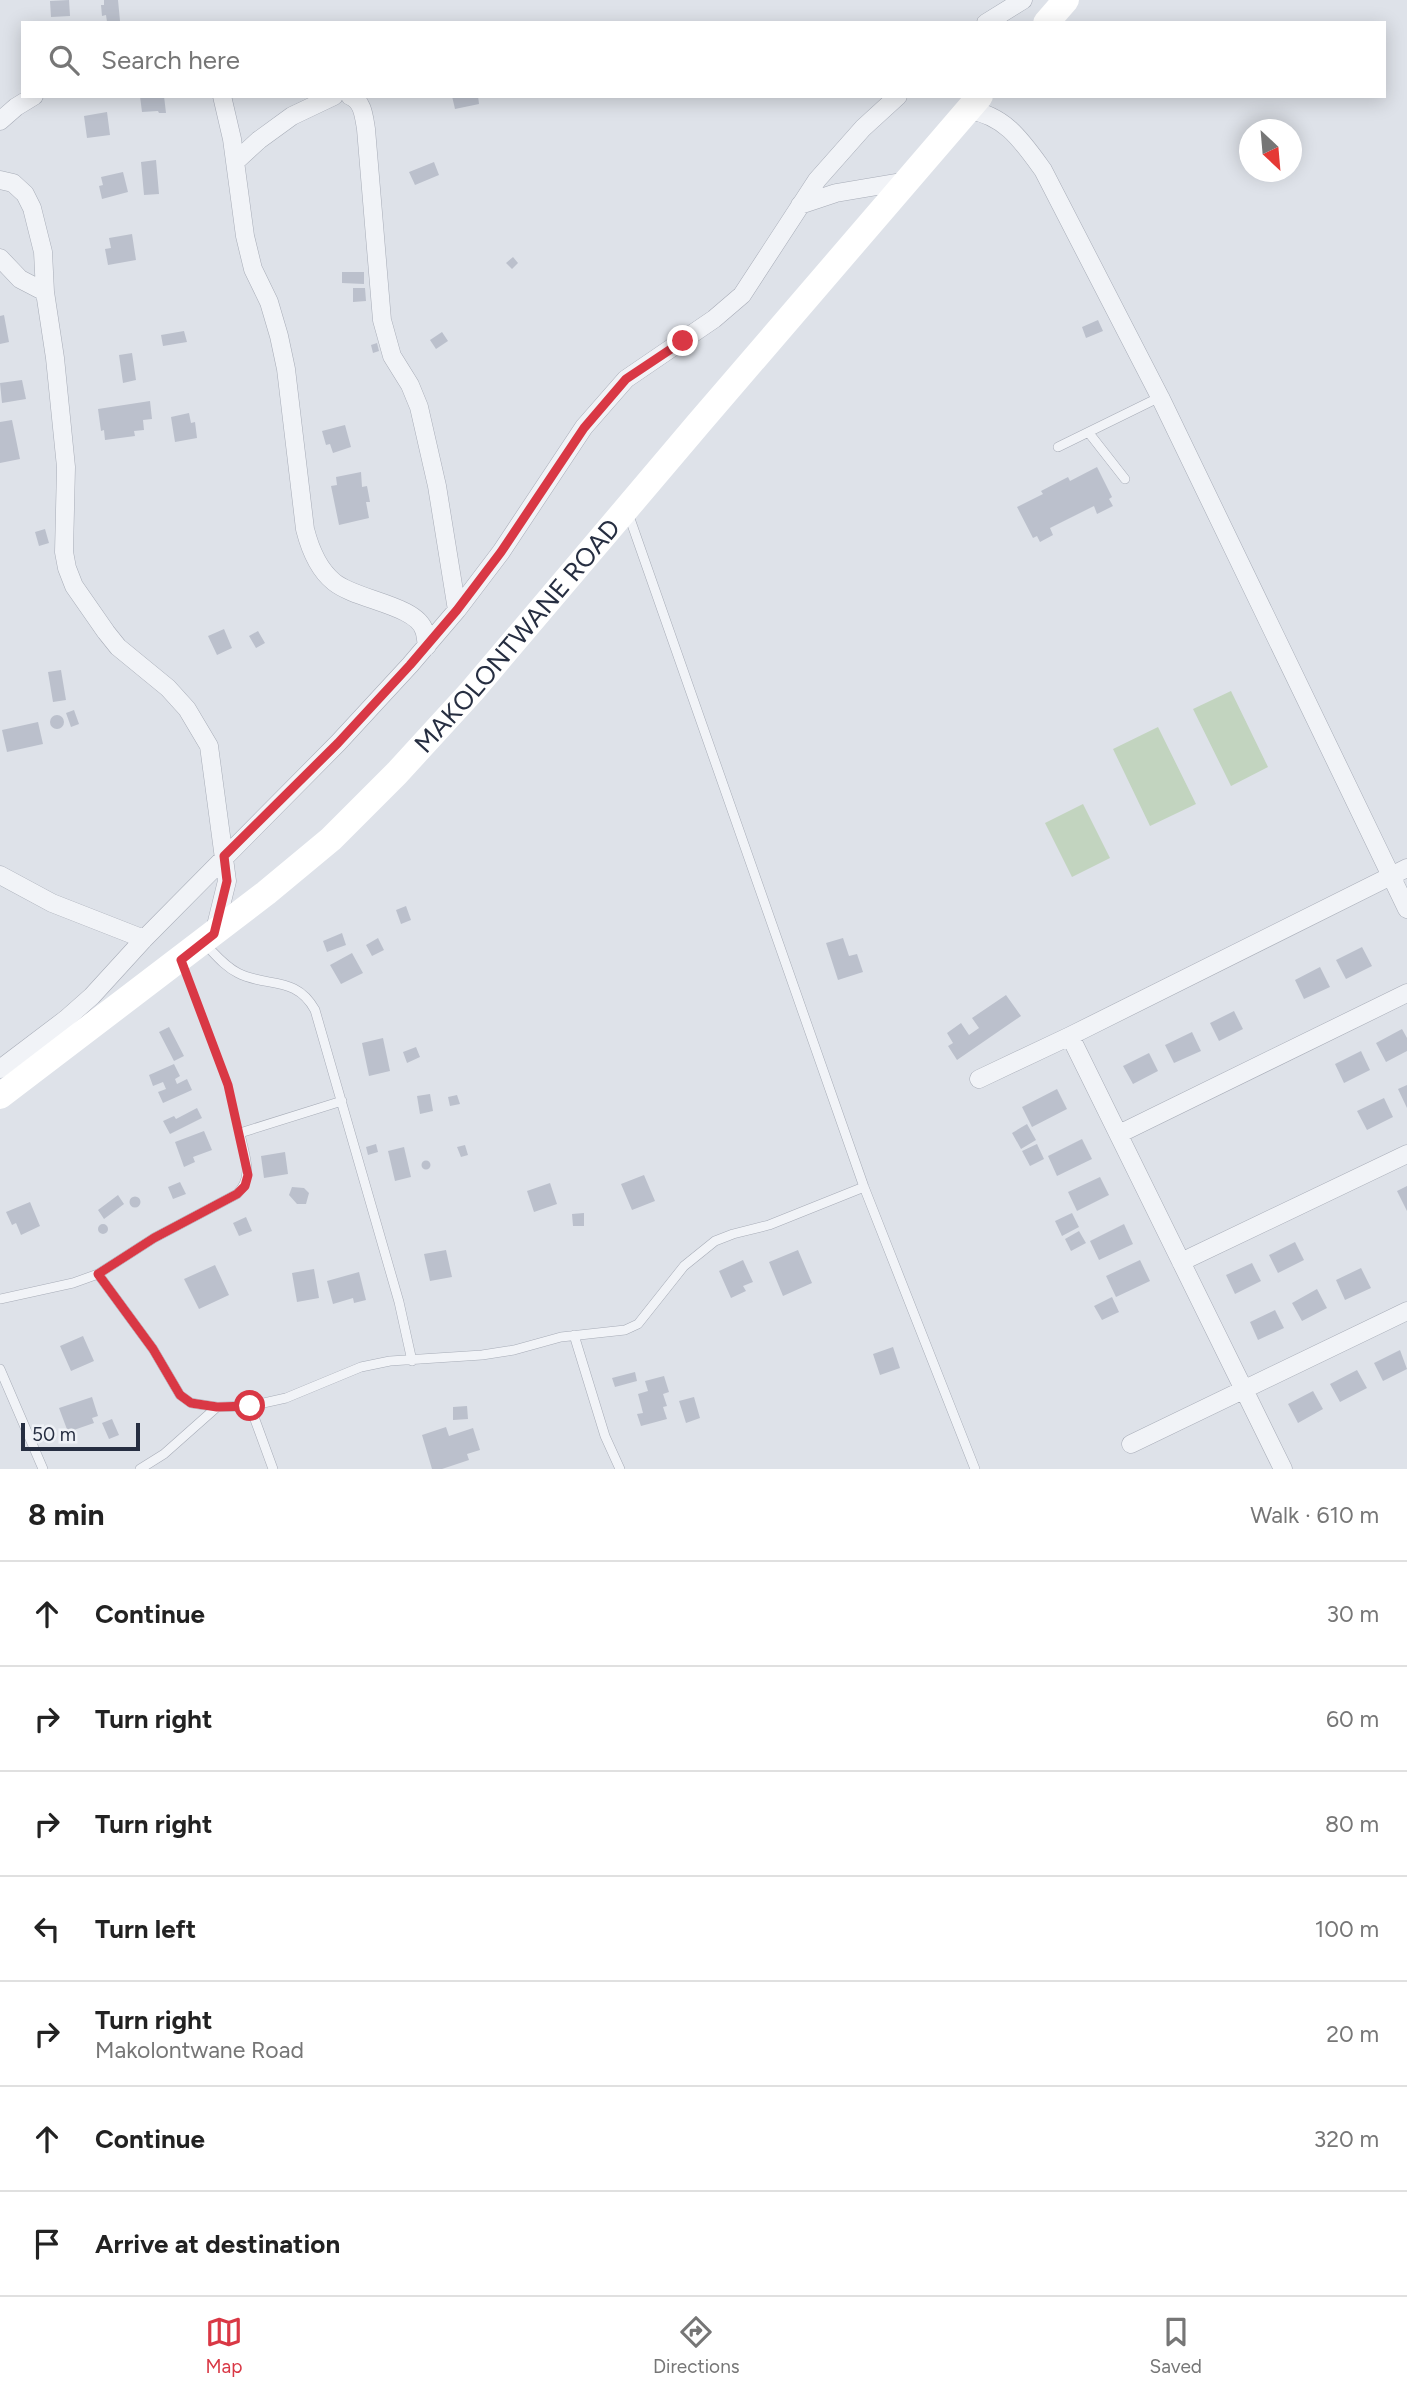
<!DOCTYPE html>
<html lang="en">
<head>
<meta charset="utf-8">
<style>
	body { margin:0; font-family:Figtree,sans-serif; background:#f6f6f6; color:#222 }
	.compass { position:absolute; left:1239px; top:119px; width:63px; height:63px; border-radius:50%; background:#fff; box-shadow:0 4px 18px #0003; rotate:154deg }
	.scale { position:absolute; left:21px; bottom:18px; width:119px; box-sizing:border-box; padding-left:7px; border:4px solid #262e41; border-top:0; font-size:19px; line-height:24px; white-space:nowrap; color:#262e41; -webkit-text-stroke:5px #eef1f6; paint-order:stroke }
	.stop { position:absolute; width:21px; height:21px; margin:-16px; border:5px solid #d93845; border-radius:50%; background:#fff }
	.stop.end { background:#d93845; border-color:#fff; box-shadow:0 2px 7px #0008 }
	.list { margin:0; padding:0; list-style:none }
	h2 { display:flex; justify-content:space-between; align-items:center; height:91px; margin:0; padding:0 28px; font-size:30px }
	h2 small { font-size:23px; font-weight:400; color:#767676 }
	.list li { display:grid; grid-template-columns:46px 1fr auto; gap:21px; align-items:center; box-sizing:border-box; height:105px; padding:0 28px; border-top:2px solid #e0e0e0 }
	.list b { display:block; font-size:26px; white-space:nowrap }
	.list p { margin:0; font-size:23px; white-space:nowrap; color:#767676 }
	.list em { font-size:23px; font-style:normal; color:#767676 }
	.icon { flex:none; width:38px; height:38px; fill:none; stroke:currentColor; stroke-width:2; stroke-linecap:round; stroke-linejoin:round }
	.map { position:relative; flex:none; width:1407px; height:1469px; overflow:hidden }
	.search { position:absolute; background:#fff; box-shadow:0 4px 18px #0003; left:21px; right:21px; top:21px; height:77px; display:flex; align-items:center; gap:18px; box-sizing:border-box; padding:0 24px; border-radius:0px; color:#767676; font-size:26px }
	.sheet { height:826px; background:#fff }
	nav { display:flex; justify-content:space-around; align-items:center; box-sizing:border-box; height:98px; border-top:2px solid #e0e0e0; background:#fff; font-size:19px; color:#767676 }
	nav a { display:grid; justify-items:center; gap:4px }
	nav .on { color:#d93845 }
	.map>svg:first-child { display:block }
	.green { fill:#c2d4bf }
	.building { fill:#bbc0cc }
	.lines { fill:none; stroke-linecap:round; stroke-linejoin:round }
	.lane-casing { stroke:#a7acb7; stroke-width:10 }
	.street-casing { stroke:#a7acb7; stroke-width:19 }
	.path { stroke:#bcc0c8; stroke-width:2.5; stroke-dasharray:5 5; stroke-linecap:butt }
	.lane { stroke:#f1f3f7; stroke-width:9 }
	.street { stroke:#f1f3f7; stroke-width:18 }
	.secondary { stroke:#fff; stroke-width:26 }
	.route { stroke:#d93845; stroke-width:9 }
	.labels { text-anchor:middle; stroke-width:5; stroke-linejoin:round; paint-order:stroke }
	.street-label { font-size:26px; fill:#262e41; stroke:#eef1f6 }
</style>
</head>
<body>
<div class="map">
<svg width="1407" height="1469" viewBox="0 0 1407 1469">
	<rect width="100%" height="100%" fill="#dee2e9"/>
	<path class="green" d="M1231,691L1268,767L1231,786L1193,709Z
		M1158,727L1196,804L1150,826L1113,749Z
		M1083,804L1110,858L1072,877L1045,823Z"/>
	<path class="building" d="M69,0L70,16L51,17L50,1Z
		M104,0H118L120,21L107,22L106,15L102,16L101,5H104Z
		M140,96H164L166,113H159L158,111L142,112Z
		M452,96H478L479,104L455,109Z
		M107,112L110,135L87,138L84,116Z
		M156,160L159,194L144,195L141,162Z
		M434,162L439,175L415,185L409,172Z
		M123,172L128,192L102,199L99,186L103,185L101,177Z
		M132,234L136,260L108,265L105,249L111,248L109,238Z
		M513,257L518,263L512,269L506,263Z
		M342,272H364V284L342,283Z
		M353,288H365L366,301L353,302Z
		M4,315L9,342L0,344V316Z
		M1098,320L1103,331L1086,338L1082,327Z
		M184,331L187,342L163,346L161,335Z
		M442,332L448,341L436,349L430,340Z
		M377,343L379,351L373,353L371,345Z
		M132,353L136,380L123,383L119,355Z
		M22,380L26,399L2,403L0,383Z
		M150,401L152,419L143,420L144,430L134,431L135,436L105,440L104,430L101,431L98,409Z
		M189,413L191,423L195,422L197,438L175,442L171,417Z
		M12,420L20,459L0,463V422Z
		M345,425L351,447L333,453L330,444L326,445L322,431Z
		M1097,467L1112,497L1109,499L1113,506L1097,514L1094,506L1050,528L1053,535L1040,542L1037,536L1033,538L1017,507L1043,494L1041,491L1068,477L1070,481Z
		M361,472L362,487L367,486L370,502H366L369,518L339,525L331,486L337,485L336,477Z
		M45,529L49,543L39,546L35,532Z
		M224,629L232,648L217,655L208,636Z
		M258,631L265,643L256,648L249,636Z
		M61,670L66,700L53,702L48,672Z
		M74,710L79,724L71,727L66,713Z
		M50 722a7 7 0 1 1 14 0a7 7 0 1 1-14 0Z
		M38,722L43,744L7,752L2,730Z
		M406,906L411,920L401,924L396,910Z
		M342,933L346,945L327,952L323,941Z
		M378,938L384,950L372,956L366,945Z
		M843,938L849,956L857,954L863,972L838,980L826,943Z
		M1362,947L1372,966L1346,979L1336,960Z
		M352,953L363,973L341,984L330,965Z
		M1320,967L1330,987L1304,999L1295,980Z
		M1006,995L1021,1016L957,1060L948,1046L953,1043L947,1033L961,1023L969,1035L979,1028L972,1018Z
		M1234,1011L1243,1029L1219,1041L1210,1023Z
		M169,1027L184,1056L174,1061L159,1032Z
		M1402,1029L1407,1038V1051L1386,1062L1376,1043Z
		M1192,1032L1201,1051L1174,1063L1165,1045Z
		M383,1038L390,1071L369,1076L362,1043Z
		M416,1047L420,1057L407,1063L403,1052Z
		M1361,1051L1370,1070L1344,1083L1335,1064Z
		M1149,1053L1158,1071L1133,1084L1123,1066Z
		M174,1064L180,1076L175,1079L177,1084L187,1079L192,1090L163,1103L158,1092L166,1089L163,1082L153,1086L149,1075Z
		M1407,1085V1108L1398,1089Z
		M1057,1089L1067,1109L1032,1127L1022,1107Z
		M430,1094L433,1111L420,1114L417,1096Z
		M457,1095L460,1104L450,1106L448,1097Z
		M1384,1098L1393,1117L1367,1130L1357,1111Z
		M197,1108L202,1118L170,1134L163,1121L174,1116L176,1119Z
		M1027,1124L1036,1140L1021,1149L1012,1133Z
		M204,1131L212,1150L193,1157L195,1162L184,1167L175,1142Z
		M1082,1139L1092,1159L1057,1176L1048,1156Z
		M376,1144L378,1152L368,1155L366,1147Z
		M1037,1144L1044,1159L1030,1166L1022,1151Z
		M465,1145L468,1155L461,1157L457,1147Z
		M404,1147L411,1177L395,1181L388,1151Z
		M285,1152L288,1174L264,1178L261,1156Z
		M421.5 1165a4.5 4.5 0 1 1 9 0a4.5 4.5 0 1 1-9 0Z
		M644,1175L655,1201L632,1210L621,1184Z
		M1100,1177L1109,1195L1077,1211L1068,1192Z
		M180,1182L186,1194L173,1199L168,1187Z
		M550,1183L557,1204L534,1212L527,1191Z
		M1407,1186V1211L1397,1191Z
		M292,1187L304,1188L309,1193L306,1204H297L289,1195Z
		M118,1195L124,1204L104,1219L98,1210Z
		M129.5 1202a5.5 5.5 0 1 1 11 0a5.5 5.5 0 1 1-11 0Z
		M30,1202L40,1226L21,1235L16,1223L12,1225L6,1212Z
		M584,1213V1226H573L572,1214Z
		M1072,1213L1079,1227L1062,1236L1055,1221Z
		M246,1217L252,1231L239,1236L233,1223Z
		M1124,1224L1133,1244L1099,1260L1090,1241Z
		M98 1229a5 5 0 1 1 10 0a5 5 0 1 1-10 0Z
		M1079,1231L1086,1243L1071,1251L1065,1239Z
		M1295,1242L1304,1260L1278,1273L1269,1255Z
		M446,1250L452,1277L430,1281L424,1254Z
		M798,1250L812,1283L783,1296L769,1262Z
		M743,1260L753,1282L743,1286L746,1291L731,1298L719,1271Z
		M1140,1260L1150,1281L1116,1297L1106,1276Z
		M1252,1263L1261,1281L1235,1294L1226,1275Z
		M215,1265L229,1295L199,1309L184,1279Z
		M1361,1268L1371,1288L1345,1300L1336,1280Z
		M314,1269L319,1298L297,1302L292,1273Z
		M359,1272L366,1300L354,1303L353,1298L333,1304L327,1281Z
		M1317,1289L1327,1308L1302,1321L1292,1303Z
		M1112,1297L1119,1312L1102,1320L1094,1306Z
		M1275,1310L1284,1328L1258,1340L1250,1322Z
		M83,1336L94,1361L71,1371L60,1346Z
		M893,1347L900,1368L880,1375L873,1354Z
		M1400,1350L1407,1369L1383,1381L1374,1363Z
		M1357,1370L1367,1388L1340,1402L1330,1384Z
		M635,1372L637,1381L615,1387L612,1378Z
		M664,1376L669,1392L663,1394L667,1406L663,1407L667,1419L641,1426L637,1414L643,1413L638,1394L648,1391L645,1381Z
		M1313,1391L1323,1409L1298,1423L1288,1404Z
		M92,1397L98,1416L92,1418L94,1423L68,1432L59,1408Z
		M694,1397L700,1418L686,1423L679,1401Z
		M467,1406L468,1419L453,1420V1407Z
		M112,1419L119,1435L109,1439L102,1423Z
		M446,1427L449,1436L473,1428L480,1450L467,1454L469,1460L442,1469H432L422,1435Z"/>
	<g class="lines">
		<g class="lane-casing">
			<path id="lane" d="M1089,433L1125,479
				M1058,447L1160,397
				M628,513L864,1187L975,1469
				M204,943C215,954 224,966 238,973C267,988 296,975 315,1010L399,1302L412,1361
				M98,1274L154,1238L237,1194C255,1176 244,1156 240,1133L342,1101
				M0,1299L73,1283L98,1274L153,1349L180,1395L191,1403L217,1407L250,1406L286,1398L361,1367L390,1361L482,1355L514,1350L561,1337L625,1330L638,1324L684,1266L715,1241L733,1234L769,1225L864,1187
				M574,1335L605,1436L620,1469
				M0,1369L43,1469
				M250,1406L273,1469
				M140,1469L164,1454L217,1407"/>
		</g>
		<g class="street-casing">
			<path id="street" d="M986,23L1023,0
				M222,96L232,139L245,236L253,269L269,302L279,336L286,369L305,529C310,549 318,569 334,582C356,600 416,605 424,630C426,635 426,641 427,646
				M350,96C363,101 364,117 366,129L382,320L392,356L410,385L419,407L437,486L457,610
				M968,110C1005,115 1022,141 1043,170L1160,397L1407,909
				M0,121L16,107L34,96
				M235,162L259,140L292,116L334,96
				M0,180L13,183L25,194L32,208L43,252L45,292L55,358L66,467L64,552L67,568L74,586L106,632L118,647L168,688L187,709L209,746L227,881L214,934
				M800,205L836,193L907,181
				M0,258L20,279L45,292
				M0,875L52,903L144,939
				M1070,1036L1283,1469
				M0,1069L66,1019L92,996L144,939L338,743L410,665L457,610L501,552L584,427L626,379L714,319L742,295L817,180L863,128L898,96
				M979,1079L1070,1036L1407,868
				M1119,1134L1407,993
				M1181,1262L1407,1154
				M1131,1444L1407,1311"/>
		</g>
		<path class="path" d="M188,979L228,1085L237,1122"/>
		<use href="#lane" class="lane"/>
		<use href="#street" class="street"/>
		<g class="secondary">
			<path d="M1046,23L1066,0"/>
			<path id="s1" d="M0,1096L266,893L331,839L397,773L472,691L699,423L980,96"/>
		</g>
	</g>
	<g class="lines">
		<path class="route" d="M250,1406L217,1407L191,1403L180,1395L153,1349L98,1274L154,1238L237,1194L245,1186L248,1175L228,1085L181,960L214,934L227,881L224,856L338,743L410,665L457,610L501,552L584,428L626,379L683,341"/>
	</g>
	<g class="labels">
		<g class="street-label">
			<text dy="9" stroke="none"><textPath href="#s1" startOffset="695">MAKOLONTWANE ROAD</textPath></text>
		</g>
	</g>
</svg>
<svg class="compass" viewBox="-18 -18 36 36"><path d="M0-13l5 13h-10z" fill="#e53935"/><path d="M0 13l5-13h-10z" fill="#767676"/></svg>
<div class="scale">50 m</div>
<div class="stop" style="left:250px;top:1406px"></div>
<div class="stop end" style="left:683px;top:341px"></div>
<div class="search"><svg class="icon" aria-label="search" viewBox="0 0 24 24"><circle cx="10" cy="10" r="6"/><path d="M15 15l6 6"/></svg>Search here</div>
</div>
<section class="sheet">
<h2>8 min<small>Walk · 610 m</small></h2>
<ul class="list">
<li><svg class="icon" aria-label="ahead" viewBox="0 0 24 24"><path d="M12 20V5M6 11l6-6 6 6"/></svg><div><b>Continue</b></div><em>30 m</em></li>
<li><svg class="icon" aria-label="right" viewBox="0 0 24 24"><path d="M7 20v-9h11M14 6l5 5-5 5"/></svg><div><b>Turn right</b></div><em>60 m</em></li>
<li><svg class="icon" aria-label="right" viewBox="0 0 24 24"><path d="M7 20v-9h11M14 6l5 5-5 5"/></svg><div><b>Turn right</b></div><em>80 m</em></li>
<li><svg class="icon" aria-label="left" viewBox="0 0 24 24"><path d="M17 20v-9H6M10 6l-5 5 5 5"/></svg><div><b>Turn left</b></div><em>100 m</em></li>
<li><svg class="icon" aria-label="right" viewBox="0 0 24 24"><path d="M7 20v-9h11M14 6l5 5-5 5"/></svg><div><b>Turn right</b><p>Makolontwane Road</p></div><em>20 m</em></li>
<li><svg class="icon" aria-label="ahead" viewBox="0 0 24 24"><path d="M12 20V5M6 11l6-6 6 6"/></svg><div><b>Continue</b></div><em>320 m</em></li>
<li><svg class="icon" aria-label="arrive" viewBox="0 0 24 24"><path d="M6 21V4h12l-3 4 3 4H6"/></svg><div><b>Arrive at destination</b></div></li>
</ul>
</section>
<nav>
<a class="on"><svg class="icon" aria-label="map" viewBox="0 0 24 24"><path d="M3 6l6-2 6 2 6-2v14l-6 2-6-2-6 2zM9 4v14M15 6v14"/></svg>Map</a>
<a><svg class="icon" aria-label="directions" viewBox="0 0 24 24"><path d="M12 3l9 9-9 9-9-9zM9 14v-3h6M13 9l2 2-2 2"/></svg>Directions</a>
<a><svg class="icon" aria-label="saved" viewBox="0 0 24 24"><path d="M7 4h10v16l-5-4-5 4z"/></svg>Saved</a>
</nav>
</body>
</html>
